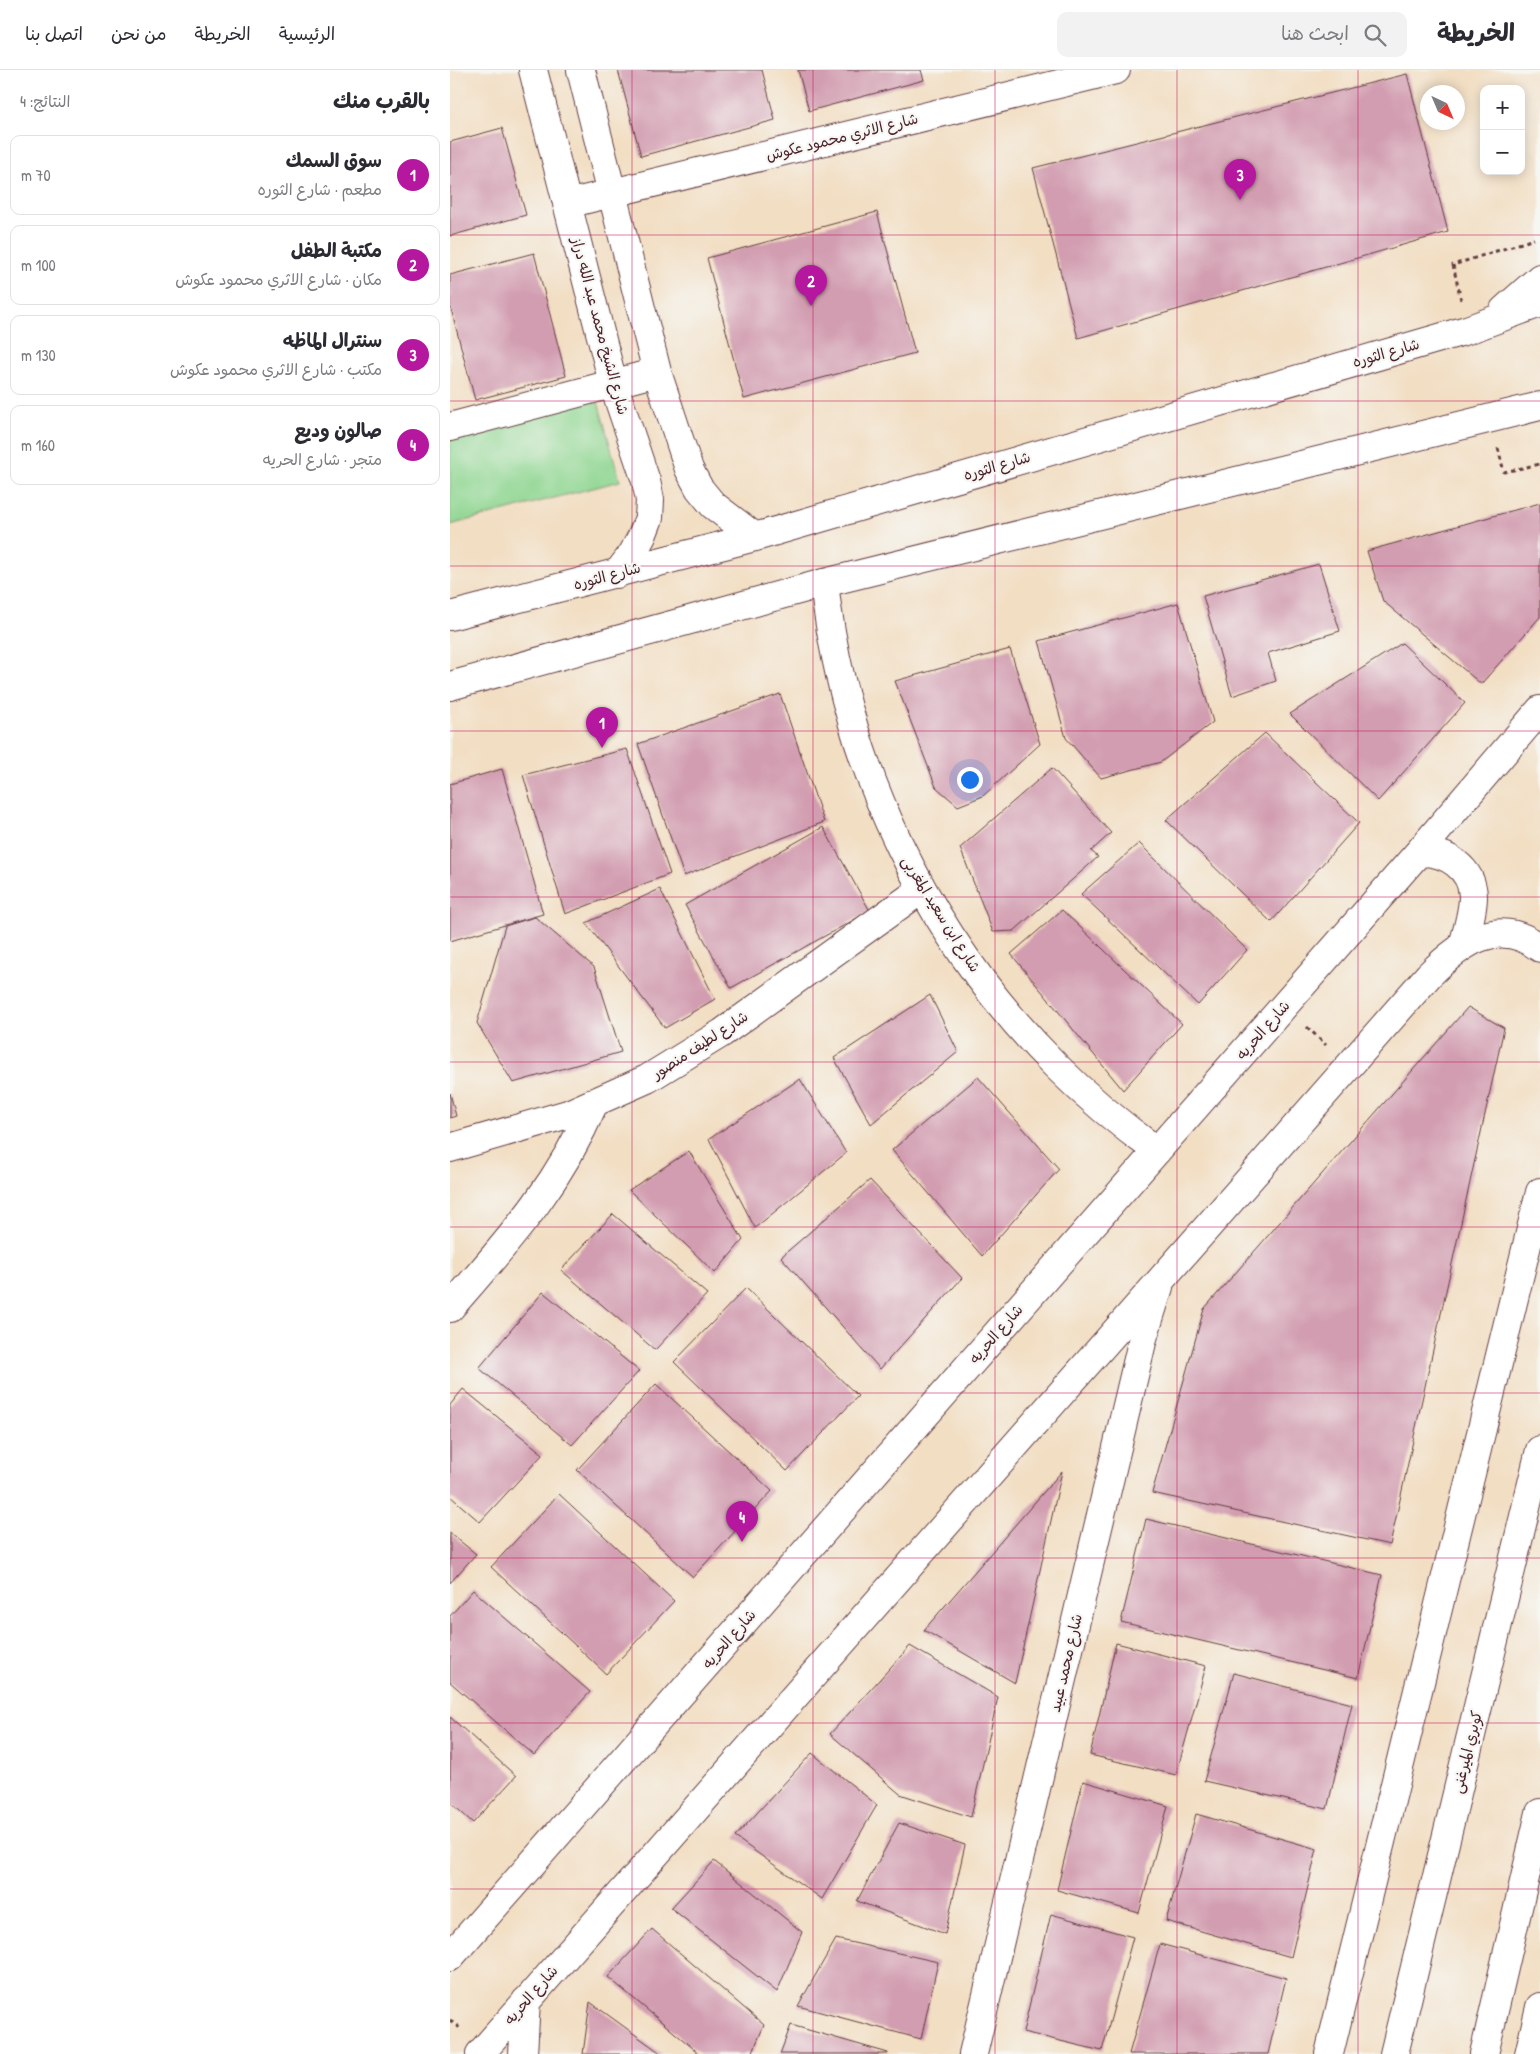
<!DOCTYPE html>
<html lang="ar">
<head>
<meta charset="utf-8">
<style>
	body { margin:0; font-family:"Patrick Hand","Playpen Sans Arabic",sans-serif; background:#f2f2f3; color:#2b2b33; direction:rtl }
	.controls { position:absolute; right:15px; top:15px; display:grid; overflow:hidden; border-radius:10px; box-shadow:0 2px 12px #0003 }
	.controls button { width:45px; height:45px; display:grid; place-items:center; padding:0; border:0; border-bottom:1px solid #e1e1e2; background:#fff; color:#2b2b33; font:25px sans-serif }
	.compass { position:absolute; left:970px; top:15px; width:45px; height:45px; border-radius:50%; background:#fff; box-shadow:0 2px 12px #0003; rotate:136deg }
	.you { position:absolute; left:519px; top:709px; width:18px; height:18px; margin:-12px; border:4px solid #fff; border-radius:50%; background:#1a73e8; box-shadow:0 0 0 8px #1a73e833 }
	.badge { display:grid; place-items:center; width:32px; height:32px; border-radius:50%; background:#b5179e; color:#fff; font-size:16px; font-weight:700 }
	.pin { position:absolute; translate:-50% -41px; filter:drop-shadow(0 1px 2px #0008) }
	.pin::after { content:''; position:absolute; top:26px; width:18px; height:15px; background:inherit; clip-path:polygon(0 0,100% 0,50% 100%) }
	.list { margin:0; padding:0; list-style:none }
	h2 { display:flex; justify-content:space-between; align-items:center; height:65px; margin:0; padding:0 20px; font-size:21px }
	h2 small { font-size:16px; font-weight:400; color:#7c7c81 }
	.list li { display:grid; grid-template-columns:32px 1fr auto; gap:15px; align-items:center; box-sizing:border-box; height:80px; margin:0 10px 10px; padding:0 10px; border:1px solid #e1e1e2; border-radius:10px }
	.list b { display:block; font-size:19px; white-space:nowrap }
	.list p { margin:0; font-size:16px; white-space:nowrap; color:#7c7c81 }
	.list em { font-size:16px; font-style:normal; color:#7c7c81 }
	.icon { flex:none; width:28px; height:28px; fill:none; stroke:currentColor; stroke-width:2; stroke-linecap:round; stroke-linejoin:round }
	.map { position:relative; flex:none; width:1090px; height:1984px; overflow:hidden; direction:ltr }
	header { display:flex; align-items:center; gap:30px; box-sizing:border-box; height:70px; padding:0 25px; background:#fff; border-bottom:1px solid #e1e1e2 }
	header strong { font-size:24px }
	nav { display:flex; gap:28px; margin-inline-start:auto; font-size:18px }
	.search { width:350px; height:45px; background:#f2f2f3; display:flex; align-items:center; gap:12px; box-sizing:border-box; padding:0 18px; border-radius:10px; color:#7c7c81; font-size:19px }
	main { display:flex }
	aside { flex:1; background:#fff }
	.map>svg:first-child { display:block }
	.green { fill:#8fd691; stroke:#6c7a5e }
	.building { fill:#d29db0 }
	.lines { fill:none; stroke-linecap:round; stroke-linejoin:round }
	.minor-casing { stroke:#633c42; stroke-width:30 }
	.major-casing { stroke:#633c42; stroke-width:30 }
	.highway-casing { stroke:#633c42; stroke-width:30 }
	.path { stroke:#633c42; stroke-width:3; stroke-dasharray:4 4; stroke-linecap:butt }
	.minor { stroke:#fff; stroke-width:28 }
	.major { stroke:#fff; stroke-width:28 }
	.highway { stroke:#fff; stroke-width:28 }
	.grid { fill:none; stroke:#c2185b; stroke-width:1; stroke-opacity:0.55 }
	.labels { text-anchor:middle; stroke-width:4.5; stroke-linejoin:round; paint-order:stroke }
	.street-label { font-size:15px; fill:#4a1f2b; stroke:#f6f6f2 }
</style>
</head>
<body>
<header>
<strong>الخريطة</strong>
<div class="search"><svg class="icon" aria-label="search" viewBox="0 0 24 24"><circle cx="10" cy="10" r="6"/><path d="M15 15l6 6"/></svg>ابحث هنا</div>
<nav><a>الرئيسية</a><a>الخريطة</a><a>من نحن</a><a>اتصل بنا</a></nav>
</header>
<main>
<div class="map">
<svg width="1090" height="1984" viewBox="0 0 1090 1984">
	<rect width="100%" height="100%" fill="#f6f6f2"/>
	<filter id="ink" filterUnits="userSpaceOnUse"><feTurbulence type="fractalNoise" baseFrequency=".02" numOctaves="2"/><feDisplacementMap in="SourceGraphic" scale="10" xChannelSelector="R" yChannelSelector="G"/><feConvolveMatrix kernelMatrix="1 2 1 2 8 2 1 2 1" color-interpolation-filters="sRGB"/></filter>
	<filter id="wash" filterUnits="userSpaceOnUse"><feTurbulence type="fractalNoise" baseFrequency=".0096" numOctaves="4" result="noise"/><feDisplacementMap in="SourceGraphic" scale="20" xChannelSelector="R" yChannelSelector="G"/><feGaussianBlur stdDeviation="1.12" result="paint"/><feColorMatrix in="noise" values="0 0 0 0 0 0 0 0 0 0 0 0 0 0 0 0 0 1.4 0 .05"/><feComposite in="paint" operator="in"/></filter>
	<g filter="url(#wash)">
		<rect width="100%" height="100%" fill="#f2dec3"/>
		<path class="green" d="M147,328L170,411L0,455V368Z"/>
		<g id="blocks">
			<path class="building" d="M168,0H312L325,50L191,86Z
				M348,0H471L474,10L359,41Z
				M957,4L998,162L628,268L583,98Z
				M52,58L76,145L0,166V72Z
				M427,142L465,283L294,329L257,188Z
				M84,183L116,306L25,330L0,235V205Z
				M1090,433V547L1031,614L933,531L917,481Z
				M869,494L890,561L818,583L826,611L782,626L753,526Z
				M728,533L763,652L711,692L651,708L616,668L589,571Z
				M952,573L1015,633L928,731L840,644Z
				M560,579L590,674L533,726L508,736L486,717L445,611Z
				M330,624L374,752L234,806L188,674Z
				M815,663L909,753L821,852L716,750Z
				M177,679L220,804L115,844L73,705Z
				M602,698L661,763L641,781L648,787L564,861L543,862L510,778Z
				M52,699L93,844L0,871V714Z
				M373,757L420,841L281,918L235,835Z
				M689,773L797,880L748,935L631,824Z
				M210,819L265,929L215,958L136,853Z
				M612,840L732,954L673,1020L561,884Z
				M85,847L144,897L171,982L63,1013L27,953L55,856Z
				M480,925L508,982L421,1054L384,988Z
				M1018,937L1054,958L940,1475L702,1423L754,1239Z
				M528,1007L609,1099L532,1186L442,1080Z
				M350,1009L396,1083L305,1158L259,1069Z
				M0,1023L6,1046L0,1048Z
				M239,1081L293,1170L265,1203L179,1120Z
				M420,1110L512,1208L430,1299L331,1187Z
				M163,1144L257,1224L205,1280L111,1200Z
				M296,1218L408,1326L337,1401L224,1292Z
				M93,1222L189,1301L122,1375L29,1298Z
				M206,1314L322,1421L243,1507L127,1400Z
				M13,1319L93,1384L30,1452L0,1426V1335Z
				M612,1401L565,1613L474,1560Z
				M109,1424L224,1531L156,1604L41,1497Z
				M696,1449L932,1505L908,1608L671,1552Z
				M0,1463L26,1484L0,1513Z
				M23,1520L140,1622L84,1685L0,1612V1546Z
				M666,1573L756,1596L726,1705L640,1685Z
				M460,1576L548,1627L521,1747L450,1724L380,1664Z
				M784,1603L902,1634L877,1739L754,1711Z
				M0,1647L66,1706L23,1753L0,1732Z
				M362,1683L427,1735L372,1829L285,1767Z
				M633,1711L718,1736L689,1843L607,1820Z
				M746,1744L867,1779L841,1887L716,1851Z
				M449,1753L515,1775L495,1864L407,1831Z
				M264,1791L352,1862L327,1922L221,1838Z
				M601,1844L683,1867L652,1981L573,1962Z
				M202,1859L314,1955L302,1984H250L158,1907Z
				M386,1869L488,1892L471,1969L348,1936Z
				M710,1874L836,1908L818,1984H679Z
				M140,1932L212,1984H133Z
				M341,1955L438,1983V1984H330Z"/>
		</g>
	</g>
	<g filter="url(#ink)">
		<use href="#blocks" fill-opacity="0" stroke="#633c42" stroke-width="1"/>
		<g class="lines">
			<g class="minor-casing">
				<path id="minor" d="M83,0L163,313L196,411L200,430L199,448L192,466L183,483L167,504
					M131,0L207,302L239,399L249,418L263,435L305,467
					M117,134L666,0
					M0,357L207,302
					M374,513C395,695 476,866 606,996C637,1027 671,1055 707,1081
					M969,782C996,781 1022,798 1023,826C1023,843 1017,860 1013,876
					M0,1078L118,1044L197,1009L272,963L472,819
					M0,1238C58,1171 108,1117 144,1033
					M0,1887L969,782L1090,640
					M30,1984L979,905C1010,874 1048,845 1090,878
					M73,1984L76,1931
					M523,1984L693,1268L709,1217"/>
			</g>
			<g class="major-casing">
				<path id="major" d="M944,1984L1090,1380
					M1034,1984L1090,1743"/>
			</g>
			<g class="highway-casing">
				<path id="highway" d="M1054,240L1090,208
					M0,546L305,467L1017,260L1090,233
					M0,616L374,513L1090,336
					M879,1984L1090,1122
					M1079,1984L1090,1937"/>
			</g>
			<path class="path" d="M1011,230L1003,195L1084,169
				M1048,378L1054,402L1090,394
				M857,957L876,975
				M0,1950L11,1959"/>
			<use href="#minor" class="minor"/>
			<use href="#major" class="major"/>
			<use href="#highway" class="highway"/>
		</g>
	</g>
	<path class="grid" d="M182,0V1984M363,0V1984M545,0V1984M727,0V1984M908,0V1984M0,165H1090M0,331H1090M0,496H1090M0,661H1090M0,827H1090M0,992H1090M0,1157H1090M0,1323H1090M0,1488H1090M0,1653H1090M0,1819H1090"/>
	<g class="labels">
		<g class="street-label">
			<text transform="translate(392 67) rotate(-14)" y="5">شارع الاثري محمود عكوش</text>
			<text transform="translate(150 256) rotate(75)" y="5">شارع الشيخ محمد عبد الله دراز</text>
			<text transform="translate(936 283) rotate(-16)" y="5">شارع الثوره</text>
			<text transform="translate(547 396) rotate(-16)" y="5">شارع الثوره</text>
			<text transform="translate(157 506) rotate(-15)" y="5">شارع الثوره</text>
			<text transform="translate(491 844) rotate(58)" y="5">شارع ابن سعيد المغربى</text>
			<text transform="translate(813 960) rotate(-49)" y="5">شارع الحريه</text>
			<text transform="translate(250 975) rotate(-33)" y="5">شارع لطيف منصور</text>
			<text transform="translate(546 1264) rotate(-49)" y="5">شارع الحريه</text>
			<text transform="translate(279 1569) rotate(-49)" y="5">شارع الحريه</text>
			<text transform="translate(616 1593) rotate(-77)" y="5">شارع محمد عبيد</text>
			<text transform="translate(1017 1682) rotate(-76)" y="5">كوبري الميرغنى</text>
			<text transform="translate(81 1925) rotate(-49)" y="5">شارع الحريه</text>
		</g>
	</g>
</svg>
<div class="controls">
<button>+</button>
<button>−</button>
</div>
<svg class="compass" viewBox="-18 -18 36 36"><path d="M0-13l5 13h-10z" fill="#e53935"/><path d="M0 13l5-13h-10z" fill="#7c7c81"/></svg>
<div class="you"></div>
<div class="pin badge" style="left:152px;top:678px">1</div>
<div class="pin badge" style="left:361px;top:236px">2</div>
<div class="pin badge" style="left:790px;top:130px">3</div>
<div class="pin badge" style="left:292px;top:1472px">4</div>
</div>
<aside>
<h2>بالقرب منك<small>النتائج: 4</small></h2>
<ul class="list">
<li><span class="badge">1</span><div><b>سوق السمك</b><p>مطعم · شارع الثوره</p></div><em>70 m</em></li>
<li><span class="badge">2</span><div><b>مكتبة الطفل</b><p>مكان · شارع الاثري محمود عكوش</p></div><em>100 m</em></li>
<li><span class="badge">3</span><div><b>سنترال الماظه</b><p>مكتب · شارع الاثري محمود عكوش</p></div><em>130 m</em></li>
<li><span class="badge">4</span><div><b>صالون وديع</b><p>متجر · شارع الحريه</p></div><em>160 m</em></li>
</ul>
</aside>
</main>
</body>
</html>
